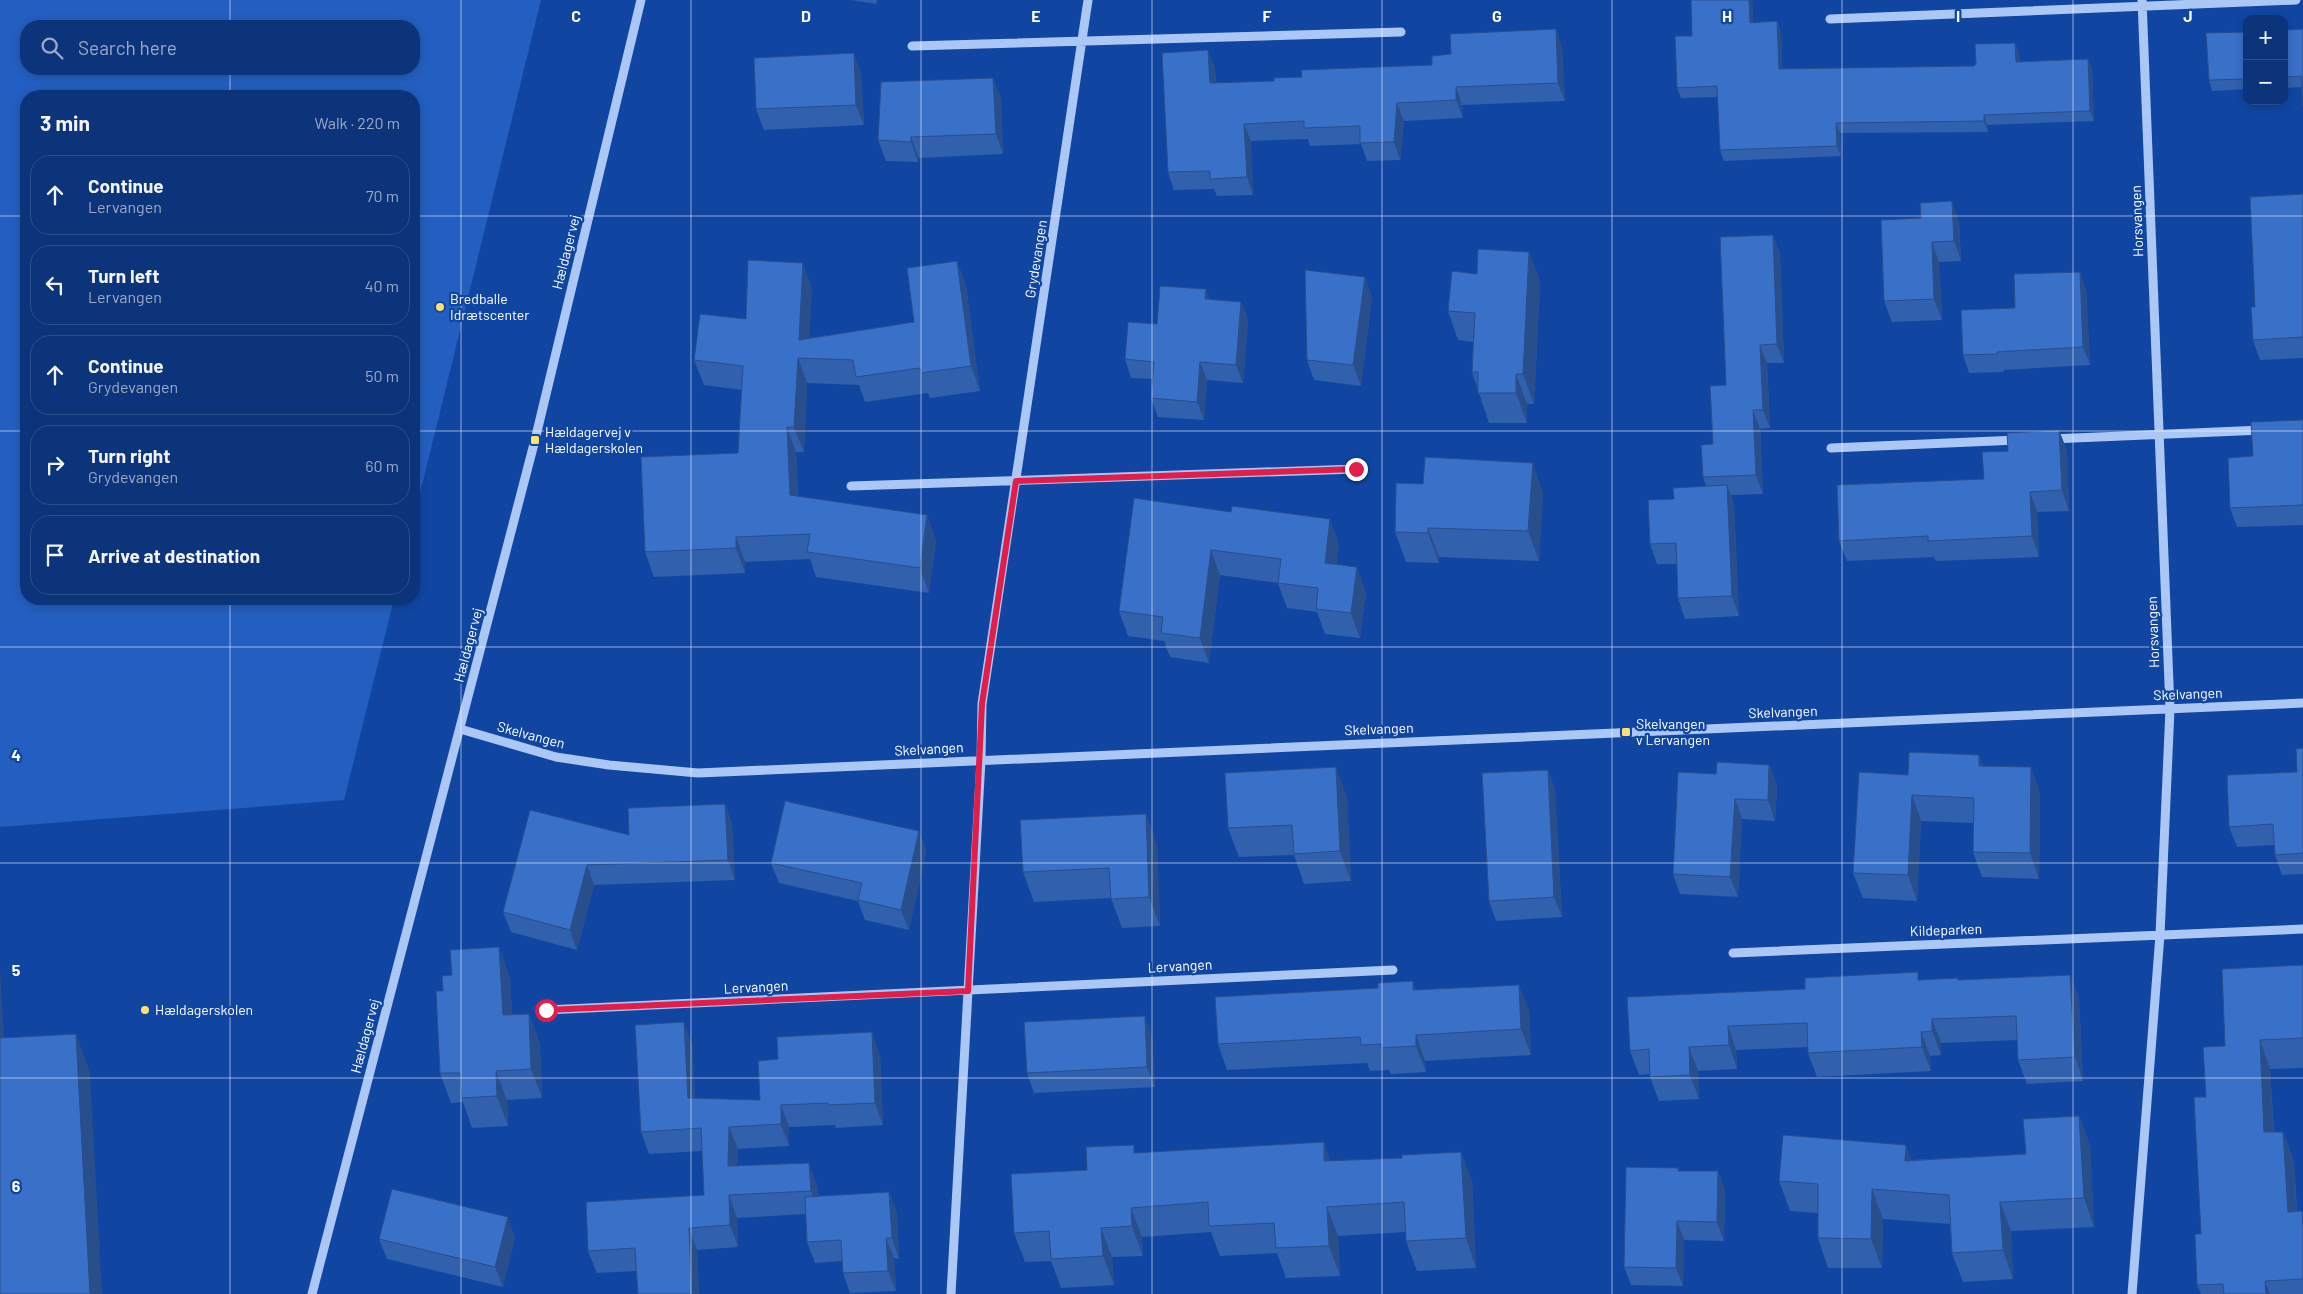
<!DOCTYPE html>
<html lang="en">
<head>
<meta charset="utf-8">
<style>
	body { margin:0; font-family:Barlow,sans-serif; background:#153c7f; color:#f1f3f6 }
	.controls { position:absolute; right:15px; top:15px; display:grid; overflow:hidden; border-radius:10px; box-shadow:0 2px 8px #0003 }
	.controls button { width:45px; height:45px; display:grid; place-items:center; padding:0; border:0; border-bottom:1px solid #2c4f8b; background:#0c347a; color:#f1f3f6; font:25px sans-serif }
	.stop { position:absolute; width:15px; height:15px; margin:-11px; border:4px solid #e11d48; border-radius:50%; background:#fff }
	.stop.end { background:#e11d48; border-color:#fff; box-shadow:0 1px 5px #0008 }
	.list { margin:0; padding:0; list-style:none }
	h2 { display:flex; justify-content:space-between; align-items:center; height:65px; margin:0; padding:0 20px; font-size:21px }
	h2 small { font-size:16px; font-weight:400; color:#9aaac7 }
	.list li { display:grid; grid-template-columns:32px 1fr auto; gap:15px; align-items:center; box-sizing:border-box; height:80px; margin:0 10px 10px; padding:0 10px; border:1px solid #2c4f8b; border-radius:20px }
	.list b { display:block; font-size:19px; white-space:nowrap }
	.list p { margin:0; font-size:16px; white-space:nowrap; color:#9aaac7 }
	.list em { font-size:16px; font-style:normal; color:#9aaac7 }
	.icon { flex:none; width:28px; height:28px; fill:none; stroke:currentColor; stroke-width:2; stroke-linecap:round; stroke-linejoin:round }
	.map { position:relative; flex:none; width:2303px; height:1294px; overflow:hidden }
	.search { position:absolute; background:#0c347a; box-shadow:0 2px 8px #0003; left:20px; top:20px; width:400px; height:55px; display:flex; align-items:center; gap:12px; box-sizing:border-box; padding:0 18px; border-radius:20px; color:#9aaac7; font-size:19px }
	.panel { position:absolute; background:#0c347a; box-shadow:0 2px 8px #0003; left:20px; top:90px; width:400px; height:515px; border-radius:20px }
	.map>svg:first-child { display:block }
	.green { fill:#235fc0; fill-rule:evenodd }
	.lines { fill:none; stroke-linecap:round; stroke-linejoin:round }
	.minor { stroke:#aac7f6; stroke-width:9 }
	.wall { fill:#3160ac }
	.shaded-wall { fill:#284e8c }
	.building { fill:#3970c8; stroke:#284e8c }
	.route { stroke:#e11d48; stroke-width:6 }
	.grid { fill:none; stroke:#fff; stroke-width:1; stroke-opacity:0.55 }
	.poi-dot { fill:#ffdf6e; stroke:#1046a2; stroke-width:2 }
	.labels { text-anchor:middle; stroke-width:4.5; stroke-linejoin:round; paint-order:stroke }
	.street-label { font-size:14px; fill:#fff; stroke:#1046a2 }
	.poi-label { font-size:14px; fill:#fff; stroke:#1046a2; text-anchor:start }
	.grid-label { font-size:16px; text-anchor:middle; font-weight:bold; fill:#fff; stroke:#1046a2; stroke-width:4.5; stroke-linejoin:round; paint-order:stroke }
</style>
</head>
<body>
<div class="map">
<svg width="2303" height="1294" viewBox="0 0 2303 1294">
	<rect width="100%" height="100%" fill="#1046a2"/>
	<path class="green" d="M0,0H541L414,518V96H26V599H394L344,800L0,827ZM26,26H414V69H26Z"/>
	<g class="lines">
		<path class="minor" d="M1830,19L2296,0
			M912,46L1401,32
			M2051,439L2263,430
			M1831,448L2018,440
			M851,486L1356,469
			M460,729L556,757L609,765L698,773L2303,703
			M1733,953L2303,929
			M546,1010L1393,970
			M312,1294L535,440L641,0
			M951,1294L981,760L982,704L1088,0
			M2132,1294L2160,935L2170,709L2142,0"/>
	</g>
	<path class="wall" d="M851,0H877L876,4Z
		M1752,0L1753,22L1777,21L1781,32L1782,69L1974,66L2015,43L2019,53L2020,62L2088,59L2092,70L2094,121L1987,125L1988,132L1840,133L1841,156L1724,161L1720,150L1718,97L1681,98L1677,88L1692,36Z
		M2303,29V107L2302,87L2284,88V30Z
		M2247,32V89L2212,91L2209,80Z
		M1562,47L1565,101L1462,105L1463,118L1404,121L1400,160L1367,161L1361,144L1310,146L1308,139L1251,141L1253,195L1217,196L1214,189L1174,190L1168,172L1215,68L1216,83L1274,81L1302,77L1432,65Z
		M861,73L864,125L764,130L756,109Z
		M1001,98L1003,154L919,158L918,162L886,161L878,140Z
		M2303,194V358L2260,360L2253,340L2255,307Z
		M1881,220L1959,222L1961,261L1939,262L1942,320L1892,322L1884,301Z
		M1773,235L1780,254L1784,363H1767L1770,428L1760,429L1763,494L1731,495L1734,505L1739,616L1685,619L1678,598L1677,564H1657L1650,544L1674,499L1706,486L1703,477L1713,444L1726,385Z
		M1529,252L1540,282L1534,404H1527V423H1489L1472,372L1473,342L1458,340L1448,311L1477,274Z
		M957,261L966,286L980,391L930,398L928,393L865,402L859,385L807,383L804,452H796L798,496L936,540L929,593L816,577L810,559L745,562V573L654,577L645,552L738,453L742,390L704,385L694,360L746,319L812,288L809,338L914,322Z
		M2080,272L2086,290L2090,365L2003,370L2004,372L1969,373L1963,355L2015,308Z
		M1206,289L1210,300L1241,302L1248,320L1243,383L1207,380L1204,420L1158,417L1151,398L1153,379L1131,378L1125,359L1157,324Z
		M1372,297L1361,386L1314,380L1307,360Z
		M2303,420V525L2237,527L2230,508L2253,456Z
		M2059,430L2067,451L2069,511L2037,512L2039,557L1936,561L1934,557L1847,561L1839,541L1984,479L2008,451Z
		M1543,493L1539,561L1439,557V563L1406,562L1395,532Z
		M1134,498L1339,544L1336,565L1366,592L1360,638L1325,634L1317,612L1287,608L1278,583L1220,575L1209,663L1170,657L1164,641L1128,636L1119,611Z
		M2303,748V874L2282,875L2275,855L2274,845L2237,847L2229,827L2297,772Z
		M1979,755L1983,766L2040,792L2039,879L1982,877L1973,852V823L1921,821L1917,901L1863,898L1853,873L1908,775Z
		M1769,765L1777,785L1775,821L1742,819L1738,897L1680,894L1673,874L1716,774Z
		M1548,770L1555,790L1562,917L1496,921L1489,901Z
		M1347,797L1351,881L1304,884L1294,855L1239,857L1228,828Z
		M725,804L732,824L735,880L594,885L577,950L511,932L503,912L629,835Z
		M919,831L926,852L909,930L865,920L858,901L779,883L771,863Z
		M1157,844L1160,926L1122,928L1111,898L1034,902L1023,872Z
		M2303,965V1068L2270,1069L2274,1132H2283L2294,1161L2297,1211H2302L2303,1213V1294H2201L2197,1285L2201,1234L2206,1097L2225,1046Z
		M2070,975L2079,999L2083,1081L2027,1084L2018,1060L2017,1040L1941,1043V1055L1930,1056L1931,1071L1817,1077L1808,1053V1047L1736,1050L1737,1069L1698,1071L1699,1099L1659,1101L1650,1077V1074L1639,1075L1630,1051L1805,989L1921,980L1958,978V980Z
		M510,977L512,1015L529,1014L540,1044L542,1098L507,1100L508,1126L472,1128L463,1102L451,1103L440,1073L443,991Z
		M1416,990L1529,1010L1531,1055L1425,1061L1426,1072L1391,1074L1389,1070L1370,1071L1367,1063L1227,1070L1218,1044Z
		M1152,1036L1155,1087L1034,1093L1027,1073Z
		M692,1044L695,1098L760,1100L880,1055L883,1125L836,1128L835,1125L789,1127V1146L738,1149L737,1166L817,1185L818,1196L897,1212L899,1259L894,1258L896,1291L850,1293L843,1273L842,1261L815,1263L807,1242L806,1214L737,1218L738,1247L697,1250L699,1294H638L636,1271L597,1273L588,1251L704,1195L702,1151L649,1154L641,1132Z
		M2079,1116L2090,1145L2094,1227L2011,1231L2013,1279L1963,1282L1952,1253L1950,1224L1883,1219L1882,1268H1828L1818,1238V1213L1790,1211L1779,1181L1912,1160L2026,1154Z
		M1324,1142L1330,1161L1402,1158L1461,1152L1472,1181L1476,1268L1417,1271L1406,1241V1232L1338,1236L1340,1276L1286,1278L1277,1253L1220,1256L1211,1232L1142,1237L1143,1256L1112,1257L1114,1285L1061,1288L1051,1261L1025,1262L1014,1233L1087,1170L1137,1153Z
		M1679,1171L1725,1189L1724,1241L1684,1240L1683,1286L1631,1285L1624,1267Z
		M515,1237L503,1287L387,1259L379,1239Z"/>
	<path class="shaded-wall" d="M1749,0H1752L1754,33L1750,23Z
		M1777,21L1781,32L1783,79L1779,69Z
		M1556,29L1562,47L1565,101L1558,83Z
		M2015,43L2019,53L2020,73L2016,62Z
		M1208,50L1215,68L1217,101L1210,83Z
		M854,53L861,73L864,125L856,105Z
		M2088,59L2092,70L2094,121L2090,111Z
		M993,78L1001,98L1003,154L996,134Z
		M1456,87L1462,105L1463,118L1456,100Z
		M1397,103L1404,121L1400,160L1394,142Z
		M1984,115L1987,125L1988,132L1984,121Z
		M1836,123L1840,133L1841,156L1837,146Z
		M1244,124L1251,141L1253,195L1247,177Z
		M911,137L919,158L918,162L911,142Z
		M1952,201L1959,222L1961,261L1954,241Z
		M1773,235L1780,254L1784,363L1777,344Z
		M1932,242L1939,262L1942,320L1934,299Z
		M1529,252L1540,282L1534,404L1523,374Z
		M957,261L966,286L980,391L971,366Z
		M803,263L812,288L808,359L799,340Z
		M2080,272L2086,290L2090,365L2083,347Z
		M1365,277L1372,297L1361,386L1353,365Z
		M1206,289L1213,308L1205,299Z
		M1241,302L1248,320L1243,383L1236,365Z
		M1760,345L1767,363L1770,428L1763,410Z
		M798,358L807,383L804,452L794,427Z
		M1200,362L1207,380L1204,420L1197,402Z
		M1516,374L1527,404V423L1516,393Z
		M1753,410L1760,429L1763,494L1756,475Z
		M787,427L796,452L799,520L790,495Z
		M2059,430L2067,451L2069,511L2062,490Z
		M1533,463L1543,493L1539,561L1528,531Z
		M1727,485L1734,505L1739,616L1732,596Z
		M2030,492L2037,512L2039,557L2032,536Z
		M927,515L936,540L929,593L920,568Z
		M1330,519L1339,544L1334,588L1325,563Z
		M1428,528L1439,557V563L1428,533Z
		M736,537L745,562V573L736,548Z
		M1211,550L1220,575L1209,663L1200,638Z
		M1357,567L1366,592L1360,638L1351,613Z
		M1979,755L1989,781L1979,766Z
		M1769,765L1777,785L1775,821L1768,800Z
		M1336,767L1347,797L1351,881L1340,851Z
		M2031,767L2040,792L2039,879L2030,853Z
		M1548,770L1555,790L1562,917L1554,897Z
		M1912,795L1921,821L1917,901L1908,875Z
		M1735,799L1742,819L1738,897L1730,877Z
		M725,804L732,824L735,880L728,860Z
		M1146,814L1157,844L1160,926L1149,897Z
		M919,831L926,852L909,930L901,910Z
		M587,865L594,885L577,950L570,930Z
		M499,947L510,977L514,1045L503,1015Z
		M0,967L6,1076L0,1059Z
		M2070,975L2079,999L2083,1081L2075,1057Z
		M1413,981L1422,1007L1413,990Z
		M1519,985L1529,1010L1531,1055L1521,1029Z
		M529,1014L540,1044L542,1098L531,1069Z
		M1145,1016L1152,1036L1155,1087L1147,1067Z
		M1932,1019L1941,1043V1055L1932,1031Z
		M684,1022L692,1044L696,1120L688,1098Z
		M1728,1026L1736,1050L1737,1069L1729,1045Z
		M872,1032L880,1055L883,1125L875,1103Z
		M1921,1032L1930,1056L1931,1071L1922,1047Z
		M76,1034L90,1072L102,1294H90Z
		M1416,1035L1425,1061L1426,1072L1416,1046Z
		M2260,1040L2270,1069L2275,1162L2264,1132Z
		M1689,1047L1698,1071L1699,1099L1690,1075Z
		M496,1071L507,1100L508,1126L497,1096Z
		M781,1105L789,1127V1146L781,1124Z
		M2079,1116L2090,1145L2094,1227L2084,1198Z
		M729,1127L738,1149L736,1188L728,1166Z
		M2283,1132L2294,1161L2298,1241L2288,1212Z
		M1324,1142L1334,1172L1324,1161Z
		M1906,1145L1917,1175L1905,1161Z
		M1461,1152L1472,1181L1476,1268L1466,1238Z
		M809,1163L817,1185L819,1213L811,1191Z
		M1718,1171L1725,1189L1724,1241L1717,1222Z
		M1872,1189L1883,1219L1882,1268L1871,1239Z
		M889,1192L897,1212L899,1259L892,1238Z
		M729,1195L737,1218L738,1247L730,1225Z
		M2000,1202L2011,1231L2013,1279L2003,1250Z
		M1327,1207L1338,1236L1340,1276L1329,1246Z
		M1131,1208L1142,1237L1143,1256L1132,1226Z
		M508,1217L515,1237L503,1287L495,1267Z
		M1677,1221L1684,1240L1683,1286L1676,1268Z
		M689,1228L697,1250L699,1294H692Z
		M1101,1228L1112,1257L1114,1285L1103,1256Z
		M886,1238L894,1258L896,1291L888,1271Z
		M2265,1281L2270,1294H2266Z"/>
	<path class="building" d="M1691,0H1749L1750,23L1777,21L1779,69L1974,66L1976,64L1975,44L2015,43L2016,62L2088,59L2090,111L1984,115V121L1836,123L1837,146L1720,150L1717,86L1677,88L1675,36H1692Z
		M1556,29L1558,83L1456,87V100L1397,103L1394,142L1360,143V126L1304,128V121L1244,124L1247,177L1210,179V171L1168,172L1162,53L1208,50L1210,83L1274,81V78L1302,77L1301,70L1432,65V56L1451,54L1450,34Z
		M2303,29V106L2301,76L2284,77V30Z
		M2247,32V79L2209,80L2206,33Z
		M854,53L856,105L756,109L754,58Z
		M993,78L996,134L911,137V142L878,140L881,82Z
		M2303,194V337L2253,340L2251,307H2255L2250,197Z
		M1952,201L1954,241L1932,242L1934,299L1884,301L1881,220L1921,218L1920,203Z
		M1773,235L1777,344L1760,345L1763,410H1753L1756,475L1703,477L1701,445L1713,444L1710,386L1726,385L1720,237Z
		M1478,249L1529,252L1523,374H1516V393H1478V372H1472L1475,313L1448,311L1452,271L1477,274Z
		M748,260L803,263L799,340L914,322L907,268L957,261L971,366L921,373L920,368L856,377L853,360L798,358L794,427H787L790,495L927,515L920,568L807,552L810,534L736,537V548L645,552L641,457L738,453L743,366L694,360L700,314L746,319Z
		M1305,270L1365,277L1353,365L1307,360Z
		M2080,272L2083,347L1997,352V354L1963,355L1961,310L2015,308L2014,274Z
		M1160,286L1206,289L1205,299L1241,302L1236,365L1200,362L1197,402L1151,398L1154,362L1125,359L1128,322L1157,324Z
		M2303,420V505L2230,508L2228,458L2253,456L2251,422Z
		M2059,430L2062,490L2030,492L2032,536L1928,541V536L1839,541L1837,485L1984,479L1982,452L2008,451L2007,433Z
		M1425,457L1533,463L1528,531L1428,528V533L1395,532L1396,483L1423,484Z
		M1727,485L1732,596L1678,598L1676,543L1650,544L1648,500L1674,499L1673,488Z
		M1134,498L1231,512L1232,506L1330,519L1325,563L1357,567L1351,613L1316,609L1318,588L1278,583L1281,559L1211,550L1200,638L1161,633L1163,617L1119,611Z
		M2303,748V853L2275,855L2273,824L2229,827L2227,775L2297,772L2296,749Z
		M1909,752L1979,755V766L2031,767L2030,853L1973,852L1974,798L1912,795L1908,875L1853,873L1859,772L1908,775Z
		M1717,762L1769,765L1768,800L1735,799L1730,877L1673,874L1678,772L1716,774Z
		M1336,767L1340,851L1294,854L1292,825L1228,828L1225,773Z
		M1548,770L1554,897L1489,901L1482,773Z
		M785,801L919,831L901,910L858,900L862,883L771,863Z
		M725,804L728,860L587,865L570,930L503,912L530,810L629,835L628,808Z
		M1146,814L1149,897L1111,899L1109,868L1023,872L1020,820Z
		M499,947L503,1015L529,1014L531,1069L496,1071L497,1096L462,1098L460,1073H440L436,991H443L442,976L452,975L450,950Z
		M2303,965V1038L2260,1040L2264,1132H2283L2288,1212L2302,1211L2303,1228V1279L2265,1281L2266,1294H2224L2223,1284L2197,1285L2195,1234H2201L2194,1097H2206L2203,1047L2225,1046L2222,969Z
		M1918,972V980L1958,978V980L2070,975L2075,1057L2018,1060L2016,1016L1932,1019V1031L1921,1032L1922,1047L1808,1053L1807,1023L1728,1026L1729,1045L1689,1047L1690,1075L1650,1077L1649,1049L1630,1051L1627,997L1805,989V978Z
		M1413,981V990L1519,985L1521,1029L1416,1035V1046L1381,1048V1044L1361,1045L1360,1037L1218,1044L1215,997L1378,988V983Z
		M1145,1016L1147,1067L1027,1073L1024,1022Z
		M684,1022L688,1098L760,1100L758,1061L778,1059L777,1037L872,1032L875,1103L828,1105V1103L781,1105V1124L729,1127L728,1166L809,1163L811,1191L729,1195L730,1225L689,1228L692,1294H638L635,1248L588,1251L586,1202L704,1195L701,1128L641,1132L635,1025Z
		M76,1034L90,1294H0V1038Z
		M2079,1116L2084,1198L2000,1202L2003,1250L1952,1253L1949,1195L1872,1189L1871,1239L1818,1238V1184L1779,1181L1783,1135L1906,1145L1905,1161L2026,1154L2023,1119Z
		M1324,1142V1161L1402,1158V1155L1461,1152L1466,1238L1406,1241L1404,1202L1327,1207L1329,1246L1276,1248L1274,1223L1209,1226L1208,1202L1131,1208L1132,1226L1101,1228L1103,1256L1051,1259L1049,1231L1014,1233L1011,1174L1087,1170L1086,1147L1134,1145V1153Z
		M1626,1167L1678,1168V1171H1718L1717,1222L1677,1221L1676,1268L1624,1267Z
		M392,1189L508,1217L495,1267L379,1239Z
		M889,1192L892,1238H886L888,1271L843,1273L841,1240L807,1242L805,1197Z"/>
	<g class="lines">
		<path class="route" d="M546,1010L968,991L982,704L1016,481L1356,469"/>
	</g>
	<path class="grid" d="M230,0V26M461,0V1294M691,0V1294M921,0V1294M1152,0V1294M1382,0V1294M1612,0V1294M1842,0V1294M2073,0V1294M230,69V96M0,216H26M414,216H2303M0,431H26M414,431H2303M230,599V1294M0,647H2303M0,863H2303M0,1078H2303"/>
	<g class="poi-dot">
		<circle cx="440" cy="307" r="5"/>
		<rect x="530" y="435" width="10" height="10" rx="2.5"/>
		<rect x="1621" y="727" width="10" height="10" rx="2.5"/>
		<circle cx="145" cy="1010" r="5"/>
	</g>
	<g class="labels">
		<g class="street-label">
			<text transform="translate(2137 221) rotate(-92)" y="5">Horsvangen</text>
			<text transform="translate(566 252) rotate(-76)" y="5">Hældagervej</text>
			<text transform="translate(1036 259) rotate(-81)" y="5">Grydevangen</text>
			<text transform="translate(2153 632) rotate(-92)" y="5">Horsvangen</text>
			<text transform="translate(468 645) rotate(-75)" y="5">Hældagervej</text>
			<text transform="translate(2188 694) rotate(-2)" y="5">Skelvangen</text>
			<text transform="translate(1783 712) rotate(-2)" y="5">Skelvangen</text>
			<text transform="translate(1379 729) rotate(-2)" y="5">Skelvangen</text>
			<text transform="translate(531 735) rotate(15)" y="5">Skelvangen</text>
			<text transform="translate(929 749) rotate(-3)" y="5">Skelvangen</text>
			<text transform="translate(1946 930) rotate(-2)" y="5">Kildeparken</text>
			<text transform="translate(1180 966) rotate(-3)" y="5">Lervangen</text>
			<text transform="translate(756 987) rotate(-3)" y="5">Lervangen</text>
			<text transform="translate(365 1036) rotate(-75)" y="5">Hældagervej</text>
		</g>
		<g class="poi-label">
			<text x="450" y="304">Bredballe<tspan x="450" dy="16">Idrætscenter</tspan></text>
			<text x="545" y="437">Hældagervej v<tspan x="545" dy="16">Hældagerskolen</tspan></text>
			<text x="1636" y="729">Skelvangen<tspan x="1636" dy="16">v Lervangen</tspan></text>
			<text x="155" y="1015">Hældagerskolen</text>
		</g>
	</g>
	<g class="grid-label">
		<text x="576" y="22">C</text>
		<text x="806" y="22">D</text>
		<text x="1036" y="22">E</text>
		<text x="1267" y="22">F</text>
		<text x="1497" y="22">G</text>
		<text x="1727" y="22">H</text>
		<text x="1958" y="22">I</text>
		<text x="2188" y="22">J</text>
		<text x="16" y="761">4</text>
		<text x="16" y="976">5</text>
		<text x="16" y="1192">6</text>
	</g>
</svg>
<div class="controls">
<button>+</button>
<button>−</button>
</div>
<div class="stop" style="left:546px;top:1010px"></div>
<div class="stop end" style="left:1356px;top:469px"></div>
<div class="search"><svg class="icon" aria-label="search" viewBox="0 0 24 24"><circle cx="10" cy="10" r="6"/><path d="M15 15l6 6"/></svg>Search here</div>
<section class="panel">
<h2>3 min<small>Walk · 220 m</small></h2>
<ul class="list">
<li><svg class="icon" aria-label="ahead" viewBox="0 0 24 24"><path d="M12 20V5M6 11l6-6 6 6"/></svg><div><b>Continue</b><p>Lervangen</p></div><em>70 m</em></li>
<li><svg class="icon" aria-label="left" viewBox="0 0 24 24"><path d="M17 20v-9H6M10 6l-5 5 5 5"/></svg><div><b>Turn left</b><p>Lervangen</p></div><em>40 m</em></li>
<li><svg class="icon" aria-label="ahead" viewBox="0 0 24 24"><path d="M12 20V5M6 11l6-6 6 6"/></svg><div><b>Continue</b><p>Grydevangen</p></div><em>50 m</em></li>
<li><svg class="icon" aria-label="right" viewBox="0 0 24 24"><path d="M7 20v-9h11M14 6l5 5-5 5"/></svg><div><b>Turn right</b><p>Grydevangen</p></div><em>60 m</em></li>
<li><svg class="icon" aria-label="arrive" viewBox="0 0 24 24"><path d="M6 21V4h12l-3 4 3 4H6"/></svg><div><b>Arrive at destination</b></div></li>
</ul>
</section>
</div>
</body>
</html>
